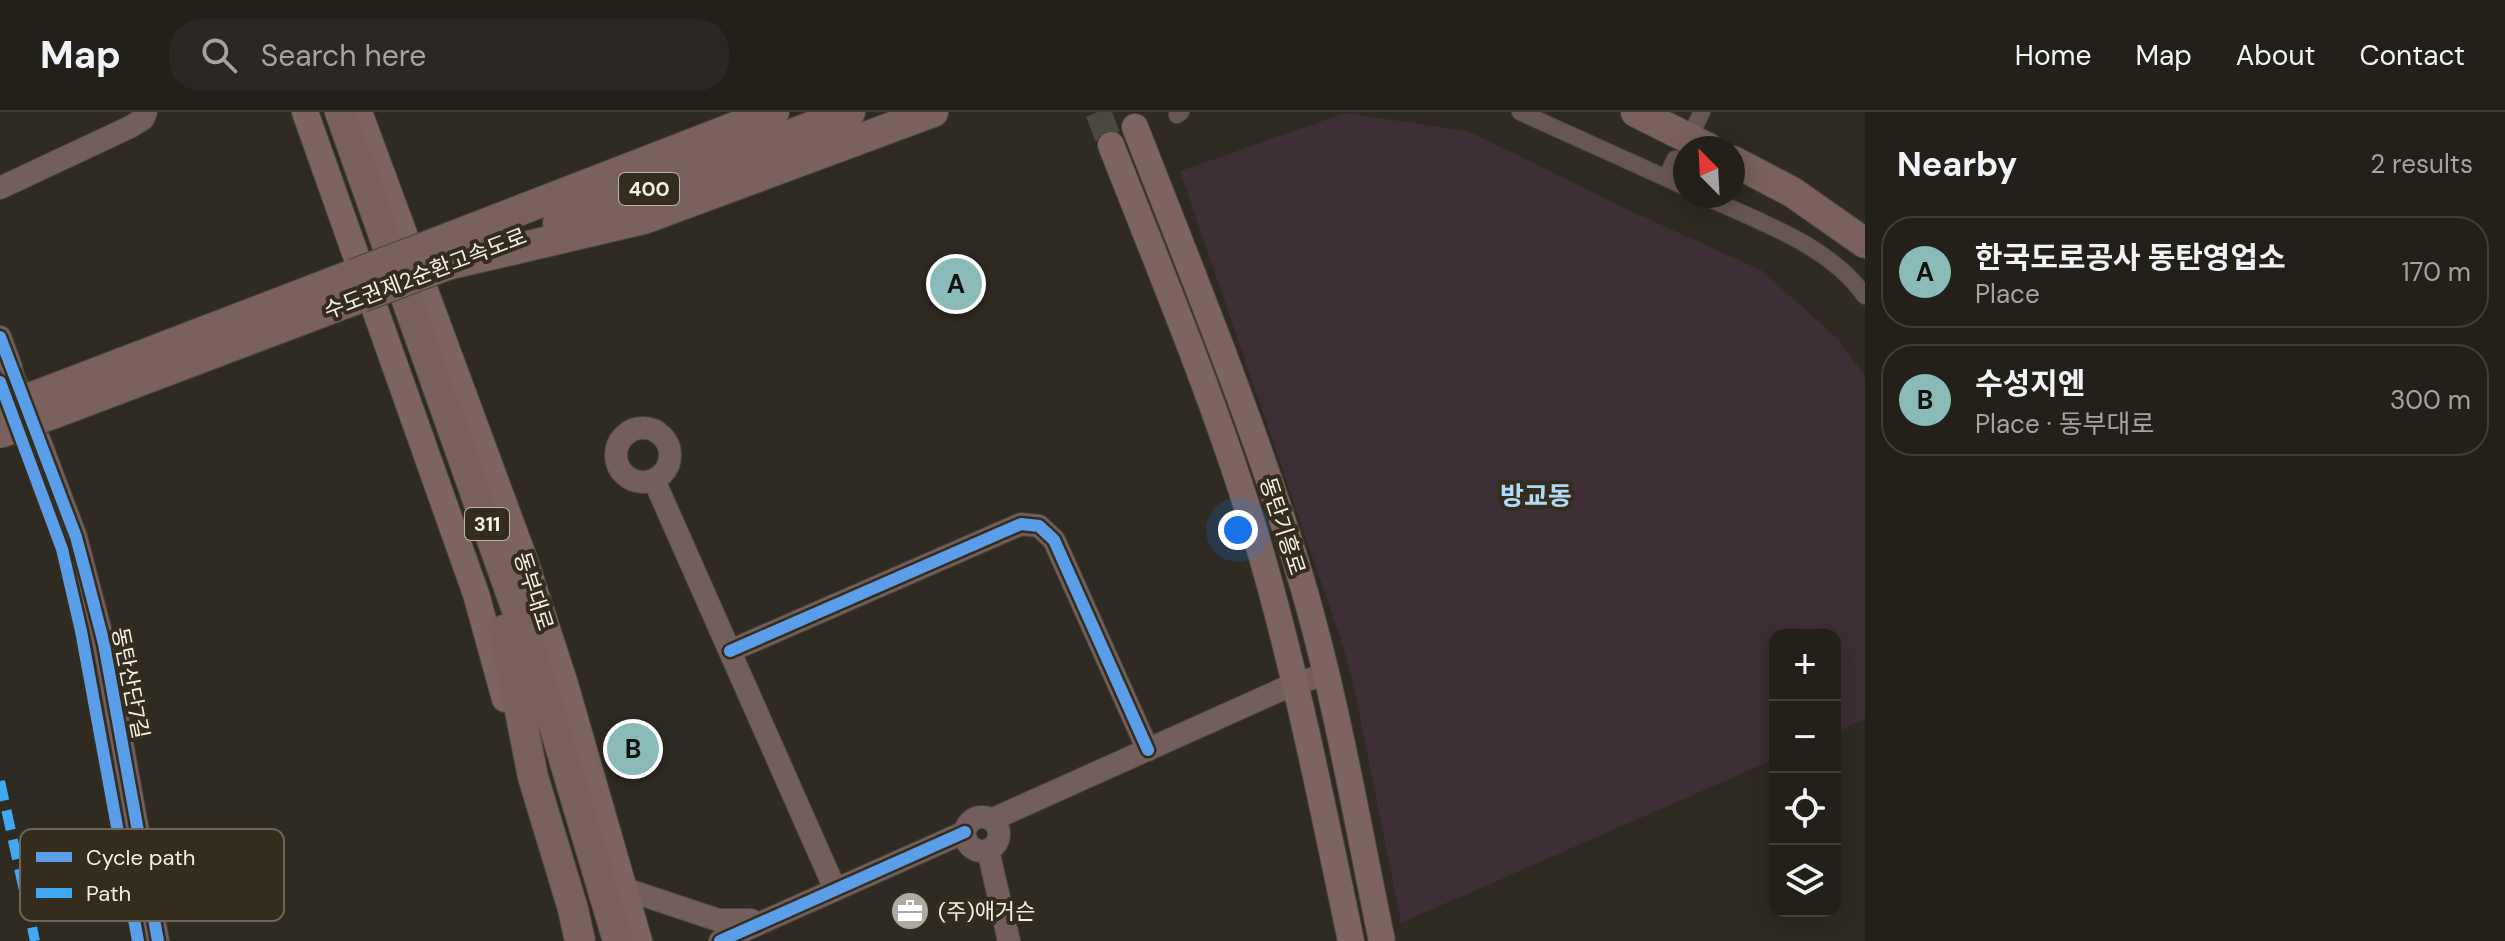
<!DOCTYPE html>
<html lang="en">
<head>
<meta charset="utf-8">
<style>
	body { margin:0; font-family:"DM Sans","Noto Sans KR",sans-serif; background:#2b2823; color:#f1f3f6 }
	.controls { position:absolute; right:24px; bottom:24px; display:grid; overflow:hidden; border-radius:16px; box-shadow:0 4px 20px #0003 }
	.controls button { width:72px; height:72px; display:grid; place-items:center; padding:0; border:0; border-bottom:2px solid #403e39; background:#23201a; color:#f1f3f6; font:40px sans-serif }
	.compass { position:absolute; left:1673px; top:24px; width:72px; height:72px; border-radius:50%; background:#23201a; box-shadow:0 4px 20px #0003; rotate:336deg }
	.you { position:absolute; left:1238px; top:418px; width:28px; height:28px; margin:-20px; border:6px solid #fff; border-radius:50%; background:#1a73e8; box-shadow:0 0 0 12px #1a73e833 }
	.badge { display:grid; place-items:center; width:52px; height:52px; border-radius:50%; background:#8bbbb9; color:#111; font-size:26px; font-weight:700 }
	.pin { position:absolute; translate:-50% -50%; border:4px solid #fff; box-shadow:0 2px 8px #0006 }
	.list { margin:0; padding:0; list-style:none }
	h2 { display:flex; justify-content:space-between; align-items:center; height:104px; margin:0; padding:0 32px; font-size:34px }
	h2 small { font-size:26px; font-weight:400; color:#a3a3a2 }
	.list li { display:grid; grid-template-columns:52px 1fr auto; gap:24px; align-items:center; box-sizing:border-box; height:112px; margin:0 16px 16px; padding:0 16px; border:2px solid #403e39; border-radius:32px }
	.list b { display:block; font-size:30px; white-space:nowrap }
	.list p { margin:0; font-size:26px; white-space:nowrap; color:#a3a3a2 }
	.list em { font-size:26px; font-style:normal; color:#a3a3a2 }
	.icon { flex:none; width:44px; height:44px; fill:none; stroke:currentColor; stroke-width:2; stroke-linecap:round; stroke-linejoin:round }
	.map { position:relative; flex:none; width:1865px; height:829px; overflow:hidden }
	header { display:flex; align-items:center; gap:48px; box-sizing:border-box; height:112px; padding:0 40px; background:#23201a; border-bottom:2px solid #403e39 }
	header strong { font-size:38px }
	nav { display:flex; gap:44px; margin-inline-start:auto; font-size:28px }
	.search { width:560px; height:72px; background:#2b2823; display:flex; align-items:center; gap:20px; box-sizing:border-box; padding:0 28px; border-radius:32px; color:#a3a3a2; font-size:30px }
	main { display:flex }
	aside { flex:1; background:#23201a }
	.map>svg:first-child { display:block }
	.industrial { fill:#3e2e35 }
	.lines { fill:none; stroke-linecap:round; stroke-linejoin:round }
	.secondary-tunnel { stroke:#4d483f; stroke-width:22; stroke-dasharray:22 11; stroke-linecap:butt }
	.primary-tunnel { stroke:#4d483f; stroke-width:26; stroke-dasharray:26 13; stroke-linecap:butt }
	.street-casing { stroke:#4a463e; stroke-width:18 }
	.secondary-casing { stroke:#4a463e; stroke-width:24 }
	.primary-casing { stroke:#4a463e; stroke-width:28 }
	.highway-casing { stroke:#4a463e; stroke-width:32 }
	.street { stroke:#685652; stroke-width:16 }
	.secondary { stroke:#745e5b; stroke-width:22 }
	.primary { stroke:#7d6461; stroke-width:26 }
	.highway { stroke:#7a615d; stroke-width:30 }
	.highway-bridge-casing { stroke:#4a463e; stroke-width:32; stroke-linecap:butt }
	.highway-bridge { stroke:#7a615d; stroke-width:30 }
	.quiet { stroke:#3fa9f5; stroke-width:10; stroke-dasharray:20 10; stroke-linecap:butt }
	.cycleway-casing { stroke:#342c1d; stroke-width:17 }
	.cycleway { stroke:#5a9eea; stroke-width:12 }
	.labels { text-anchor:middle; stroke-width:8; stroke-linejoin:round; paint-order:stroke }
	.shield { fill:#342c1d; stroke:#bab4a9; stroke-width:2 }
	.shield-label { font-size:20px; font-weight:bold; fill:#f4efe5 }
	.street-label { font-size:22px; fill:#f4efe5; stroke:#342c1d }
	.poi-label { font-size:22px; fill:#f4efe5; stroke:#342c1d; text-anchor:start }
	.quarter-label { font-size:26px; font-weight:bold; fill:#aedaf6; stroke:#342c1d }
	.key { fill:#342c1d; stroke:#6e6659; stroke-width:2 }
	.key-label { font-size:22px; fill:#f4efe5 }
</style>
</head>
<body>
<header>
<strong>Map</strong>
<div class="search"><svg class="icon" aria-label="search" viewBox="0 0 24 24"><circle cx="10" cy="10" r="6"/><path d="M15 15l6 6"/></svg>Search here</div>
<nav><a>Home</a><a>Map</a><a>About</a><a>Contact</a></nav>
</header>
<main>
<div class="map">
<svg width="1865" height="829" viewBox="0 0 1865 829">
	<rect width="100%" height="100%" fill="#2f2b22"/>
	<path class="industrial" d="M1345,1L1468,19L1637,102L1761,158L1839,228L1865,265V607L1835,621V523H1775V647L1401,811L1353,571L1343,534L1180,59Z"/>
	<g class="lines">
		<path class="secondary-tunnel" d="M11,255L29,303"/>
		<path class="primary-tunnel" d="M1098,0L1111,33"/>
		<g class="street-casing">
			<path id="street" d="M1520,0L1666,66
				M1177,3L1181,0
				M1695,14L1702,0
				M1675,47L1666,66L1685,75
				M1704,84C1759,110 1828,132 1865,184"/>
		</g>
		<g class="secondary-casing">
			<path id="secondary" d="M0,76L130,15L143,7L146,0
				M0,225L11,255
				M616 343a27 27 0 1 1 54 0a27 27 0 1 1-54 0Z
				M39,327L76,425L104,532L158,829
				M654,368L835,777
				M730,539L1021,412L1039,414L1054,428L1148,638
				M965 722a17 17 0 1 1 34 0a17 17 0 1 1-34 0Z
				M991,708L1296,571L1325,563
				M988,738L1009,829
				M625,777L718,808H751
				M720,829L965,720"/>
		</g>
		<g class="primary-casing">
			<path id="primary" d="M305,0L476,482L505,587
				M359,0L524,446L565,572L639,829
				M1135,15C1192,161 1252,307 1298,457C1335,578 1356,705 1382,829
				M1111,33C1161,161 1215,289 1255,421C1295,555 1322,692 1351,829"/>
		</g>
		<g class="highway-casing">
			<path id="highway" d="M340,0L534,546L618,829
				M1636,0L1708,36
				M1733,49L1792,80L1865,131
				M558,111L850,0
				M438,130L774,0
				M447,153L644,107L933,0
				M51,278L354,162
				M55,301L362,185
				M504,518L533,665L573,797L580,829"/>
		</g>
		<use href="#street" class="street"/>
		<use href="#secondary" class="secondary"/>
		<use href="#primary" class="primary"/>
		<use href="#highway" class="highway"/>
		<g class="highway-bridge-casing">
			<path id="highway-bridge" d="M354,162L438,130
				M362,185L447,153
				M0,297L51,278
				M0,321L55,301"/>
		</g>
		<use href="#highway-bridge" class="highway-bridge"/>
		<path class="quiet" d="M0,669L35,829"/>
		<g class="cycleway-casing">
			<path id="cycleway" d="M0,225L76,425L88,470L104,532L158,829
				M0,270L62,437L81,519L138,829
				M730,539L1021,412L1039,414L1054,428L1148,638
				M720,829L965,720"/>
		</g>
		<use href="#cycleway" class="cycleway"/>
	</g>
	<defs>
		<g id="office-disc" transform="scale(2)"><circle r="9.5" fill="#afaaa1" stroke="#342c1d"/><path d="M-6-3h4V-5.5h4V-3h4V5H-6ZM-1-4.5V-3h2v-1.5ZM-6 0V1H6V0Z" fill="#fff"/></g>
	</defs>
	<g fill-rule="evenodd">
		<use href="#office-disc" x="910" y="799"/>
	</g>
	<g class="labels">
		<g class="shield">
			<rect x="619" y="61" width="60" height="32" rx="6"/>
			<rect x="465" y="396" width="44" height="32" rx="6"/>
		</g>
		<g class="shield-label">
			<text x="649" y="84">400</text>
			<text x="487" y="419">311</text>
		</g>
		<g class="street-label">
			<text transform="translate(425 161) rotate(-21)" y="8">수도권제2순환고속도로</text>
			<text transform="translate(1283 414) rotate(72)" y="8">동탄기흥로</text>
			<text transform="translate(534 479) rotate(72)" y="8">동부대로</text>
			<text transform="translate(131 571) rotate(79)" y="8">동탄산단7길</text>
		</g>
		<g class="poi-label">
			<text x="938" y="807">(주)애거슨</text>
		</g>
		<g class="quarter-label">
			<text x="1536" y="393">방교동</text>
		</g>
	</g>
	<rect x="20" y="717" width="264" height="92" rx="12" class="key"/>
	<rect x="36" y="740" width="36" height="10" fill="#5a9eea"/>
	<rect x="36" y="776" width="36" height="10" fill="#3fa9f5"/>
	<g class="key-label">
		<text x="86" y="753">Cycle path</text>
		<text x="86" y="789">Path</text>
	</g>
</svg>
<div class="controls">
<button>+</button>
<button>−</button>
<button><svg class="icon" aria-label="locate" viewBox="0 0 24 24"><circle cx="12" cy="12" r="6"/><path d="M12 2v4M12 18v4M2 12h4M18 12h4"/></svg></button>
<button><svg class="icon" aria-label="layers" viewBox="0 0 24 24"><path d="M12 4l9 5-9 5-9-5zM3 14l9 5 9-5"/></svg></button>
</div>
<svg class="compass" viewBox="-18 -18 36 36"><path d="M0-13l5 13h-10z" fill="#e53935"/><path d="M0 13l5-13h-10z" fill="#a3a3a2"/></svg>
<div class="you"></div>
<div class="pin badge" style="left:956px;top:172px">A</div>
<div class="pin badge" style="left:633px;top:637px">B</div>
</div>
<aside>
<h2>Nearby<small>2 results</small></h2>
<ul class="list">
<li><span class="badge">A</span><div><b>한국도로공사 동탄영업소</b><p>Place</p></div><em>170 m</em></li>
<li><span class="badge">B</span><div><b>수성지엔</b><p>Place · 동부대로</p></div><em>300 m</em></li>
</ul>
</aside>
</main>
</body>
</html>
